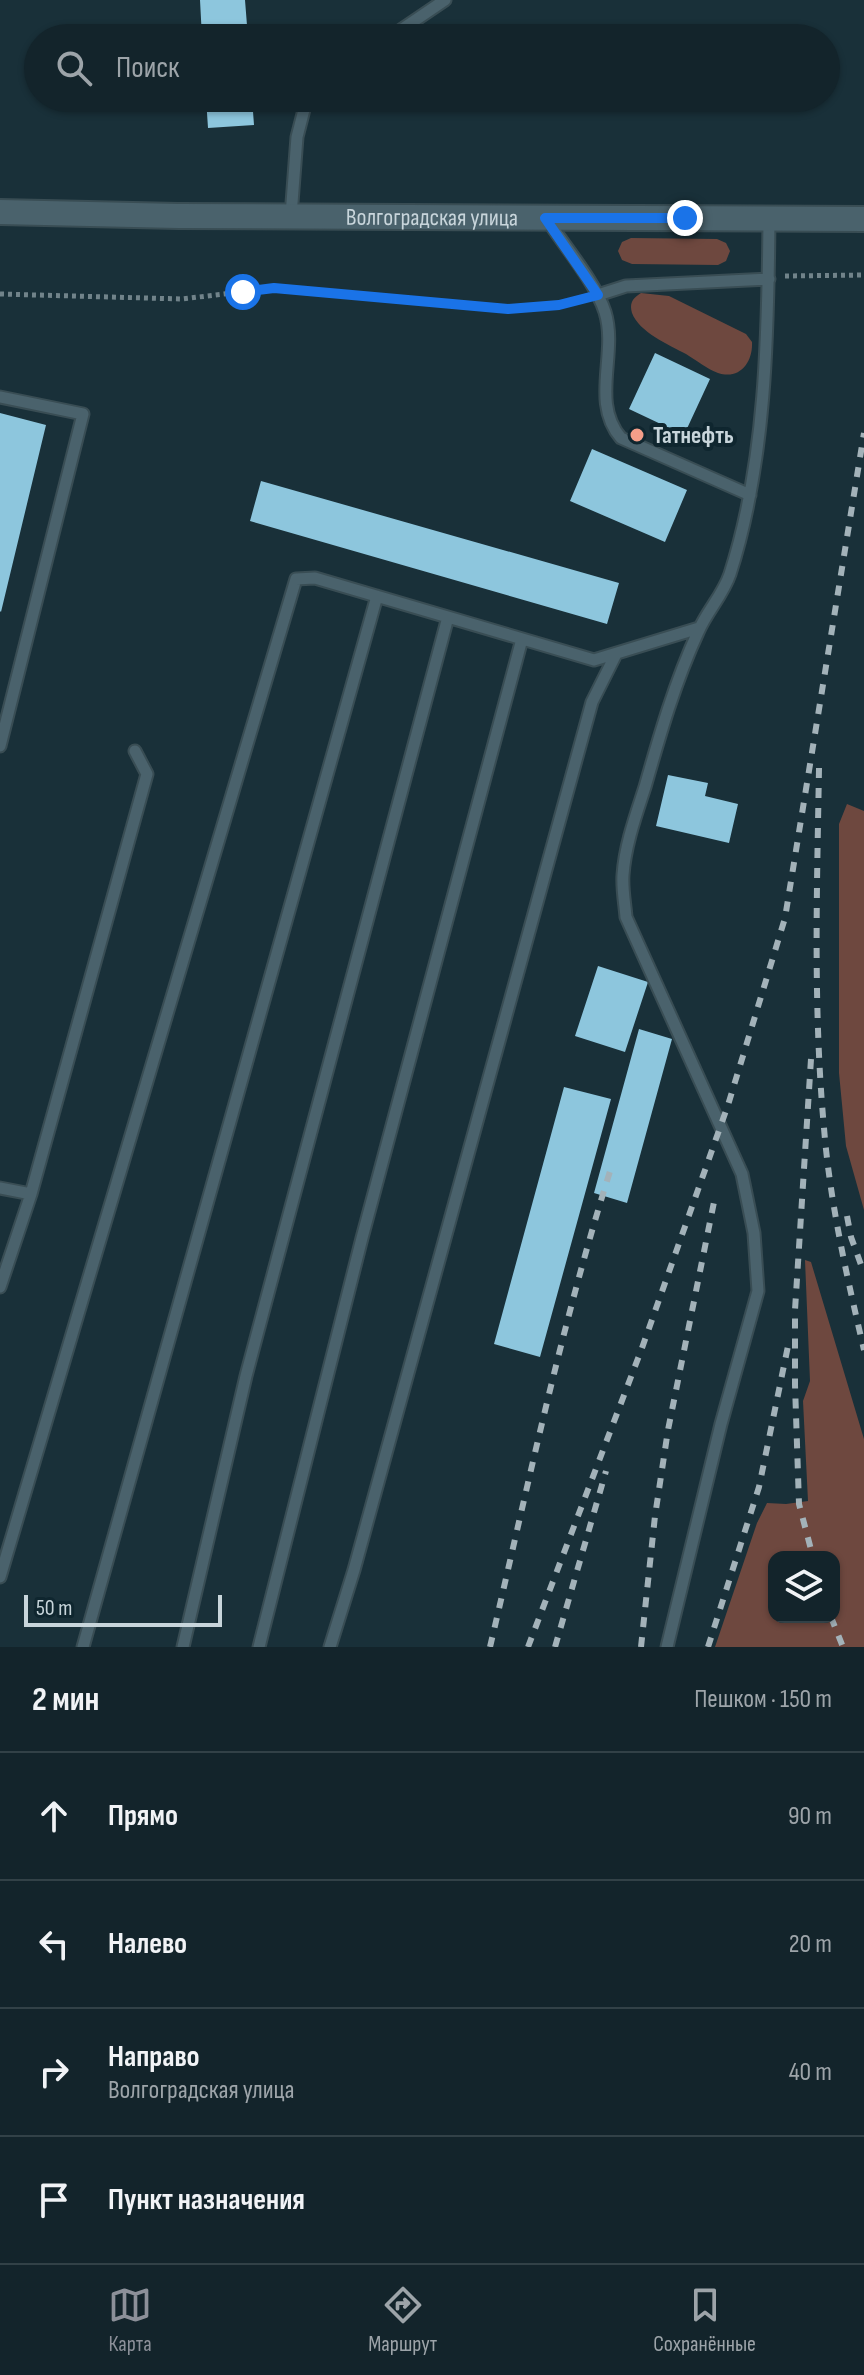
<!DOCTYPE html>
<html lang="ru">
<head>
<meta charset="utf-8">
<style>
	body { margin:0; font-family:"Sofia Sans Condensed",sans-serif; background:#1c2c33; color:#f1f3f6 }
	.controls { position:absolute; right:24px; bottom:24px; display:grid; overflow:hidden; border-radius:16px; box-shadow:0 2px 6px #0004 }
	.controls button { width:72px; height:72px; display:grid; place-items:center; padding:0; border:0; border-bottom:2px solid #324147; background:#13242b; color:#f1f3f6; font:40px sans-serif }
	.scale { position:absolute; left:24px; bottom:20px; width:198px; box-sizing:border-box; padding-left:8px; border:4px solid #c8d5db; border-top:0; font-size:22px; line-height:28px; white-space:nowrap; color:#c8d5db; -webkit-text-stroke:6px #0f262f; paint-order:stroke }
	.stop { position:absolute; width:24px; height:24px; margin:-18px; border:6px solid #1a73e8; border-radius:50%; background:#fff }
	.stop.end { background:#1a73e8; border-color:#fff; box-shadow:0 2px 8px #0008 }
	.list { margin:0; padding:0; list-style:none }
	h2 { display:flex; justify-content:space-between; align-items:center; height:104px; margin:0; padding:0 32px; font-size:34px }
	h2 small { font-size:26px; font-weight:400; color:#9da4a9 }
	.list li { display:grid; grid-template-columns:52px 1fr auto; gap:24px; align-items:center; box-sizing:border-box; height:128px; padding:0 32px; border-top:2px solid #324147 }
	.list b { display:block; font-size:30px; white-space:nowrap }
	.list p { margin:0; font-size:26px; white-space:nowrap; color:#9da4a9 }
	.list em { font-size:26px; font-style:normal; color:#9da4a9 }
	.icon { flex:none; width:44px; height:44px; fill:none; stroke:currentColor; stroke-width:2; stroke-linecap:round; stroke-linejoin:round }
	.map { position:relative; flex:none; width:864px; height:1647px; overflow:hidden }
	.search { position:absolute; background:#13242b; box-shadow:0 2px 6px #0004; left:24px; right:24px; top:24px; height:88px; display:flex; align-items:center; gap:20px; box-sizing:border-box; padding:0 28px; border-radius:44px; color:#9da4a9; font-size:30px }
	.sheet { height:616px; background:#13242b }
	nav { display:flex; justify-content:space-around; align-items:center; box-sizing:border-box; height:112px; border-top:2px solid #324147; background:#13242b; font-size:22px; color:#9da4a9 }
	nav a { display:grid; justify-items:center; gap:4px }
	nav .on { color:#8c9099 }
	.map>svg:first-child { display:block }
	.green { fill:#6e483f; fill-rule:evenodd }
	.building { fill:#8dc6dd }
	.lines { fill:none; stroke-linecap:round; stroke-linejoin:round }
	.lane-casing { stroke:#394d54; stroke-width:15 }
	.secondary-casing { stroke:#394d54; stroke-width:28 }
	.path { stroke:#71838a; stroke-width:5; stroke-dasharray:4 4; stroke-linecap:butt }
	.lane { stroke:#4a626c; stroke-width:11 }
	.secondary { stroke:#4a626c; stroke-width:24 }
	.rail { stroke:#a3b2b9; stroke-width:6; stroke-dasharray:10 10; stroke-linecap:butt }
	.route { stroke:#1a73e8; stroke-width:10 }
	.poi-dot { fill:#f49e89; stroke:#0f262f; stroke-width:3 }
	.labels { text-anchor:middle; stroke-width:8; stroke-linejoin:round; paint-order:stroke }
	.street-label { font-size:24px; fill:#c8d5db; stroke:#0f262f }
	.poi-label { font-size:24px; font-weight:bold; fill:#c8d5db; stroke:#0f262f; text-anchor:start }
</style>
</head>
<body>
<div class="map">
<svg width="864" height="1647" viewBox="0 0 864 1647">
	<rect width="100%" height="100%" fill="#193039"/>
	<path class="green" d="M631,238L717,239L726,243L730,251L726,261L718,265L632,264L622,260L618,251L622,242Z
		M641,293L669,296L746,334L752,342C753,362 740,380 718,373C707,369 696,360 686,354C669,345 639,332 632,313C629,303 633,298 641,293Z
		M847,804L864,811V1210L846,1146L839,1073V824Z
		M805,1260L811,1262L864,1439V1647H715L757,1523L767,1503L786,1504L808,1501L803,1401L810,1381ZM834,1557V1617H774V1557Z"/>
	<path class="building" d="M200,0H245L248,38H202Z
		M206,98H252L254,125L208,128Z
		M562,98H641V101L562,104Z
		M655,353L710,379L684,435L629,409Z
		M0,413L46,425L1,612L0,611Z
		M592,449L687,490L665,542L570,501Z
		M261,481L619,583L607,624L250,521Z
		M668,775L708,783L705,796L738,804L729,843L656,826Z
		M598,966L648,982L625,1052L575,1036Z
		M639,1029L672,1039L627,1203L594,1193Z
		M564,1087L611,1099L540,1357L494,1344Z"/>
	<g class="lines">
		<g class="lane-casing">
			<path id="lane" d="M389,38L445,0
				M291,216L297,137L307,98
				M546,218C563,244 596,283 605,312C618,354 590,402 621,438L750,495
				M598,295L626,286L769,279
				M0,397L83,414L0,746
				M0,1188L31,1194
				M0,1287L31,1194L147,774L135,751
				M0,1577L296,579L315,578L594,660L699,628
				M83,1647L377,596
				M183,1647L246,1376L448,617
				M259,1647L362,1238L522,639
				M330,1647L354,1570L592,702L616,654
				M667,1647L721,1424L758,1291L754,1233L742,1174L626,917C625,904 622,889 623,875C625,845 636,815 645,787C660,734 675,682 698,632C707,611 723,595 730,574C766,462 768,335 769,219"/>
		</g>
		<g class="secondary-casing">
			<g id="secondary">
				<path id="s1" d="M0,212L178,216L864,219"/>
			</g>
		</g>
		<path class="path" d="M785,276L864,275
			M0,294L182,299L274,288L508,309L559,305L581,299"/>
		<use href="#lane" class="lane"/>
		<use href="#secondary" class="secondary"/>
		<path class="rail" d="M819,768C817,888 813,1008 824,1128C830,1203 847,1277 864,1350
			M811,1059L795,1310V1385L799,1504L813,1557
			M847,1216L851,1237L864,1273
			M831,1617L843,1647
			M490,1647C528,1486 562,1322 612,1165
			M528,1647L642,1348L728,1105L785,918L864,433
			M555,1647L606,1471
			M641,1647L655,1516L668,1430L715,1197
			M708,1647L759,1487L788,1346"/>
	</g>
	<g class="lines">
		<path class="route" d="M243,292L274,288L508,309L559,305L598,295L545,218H685"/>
	</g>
	<circle class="poi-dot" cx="637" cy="435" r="8"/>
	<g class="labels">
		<g class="street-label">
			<text dy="8" stroke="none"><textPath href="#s1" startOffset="432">Волгоградская улица</textPath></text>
		</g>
		<g class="poi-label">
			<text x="653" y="443">Татнефть</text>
		</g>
	</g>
</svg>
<div class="controls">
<button><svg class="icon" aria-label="layers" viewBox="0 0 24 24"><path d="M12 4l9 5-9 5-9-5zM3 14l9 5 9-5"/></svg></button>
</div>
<div class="scale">50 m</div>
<div class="stop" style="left:243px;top:292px"></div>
<div class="stop end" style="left:685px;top:218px"></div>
<div class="search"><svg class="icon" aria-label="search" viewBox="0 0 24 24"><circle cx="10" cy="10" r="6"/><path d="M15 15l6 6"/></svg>Поиск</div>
</div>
<section class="sheet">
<h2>2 мин<small>Пешком · 150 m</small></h2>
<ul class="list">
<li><svg class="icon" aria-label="ahead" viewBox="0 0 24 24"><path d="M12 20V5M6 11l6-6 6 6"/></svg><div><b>Прямо</b></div><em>90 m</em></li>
<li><svg class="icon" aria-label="left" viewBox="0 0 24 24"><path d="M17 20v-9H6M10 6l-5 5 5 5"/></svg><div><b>Налево</b></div><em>20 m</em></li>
<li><svg class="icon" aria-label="right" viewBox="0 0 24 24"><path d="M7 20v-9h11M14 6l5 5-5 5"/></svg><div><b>Направо</b><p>Волгоградская улица</p></div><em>40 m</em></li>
<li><svg class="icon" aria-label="arrive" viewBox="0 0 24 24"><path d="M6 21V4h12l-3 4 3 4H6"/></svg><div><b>Пункт назначения</b></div></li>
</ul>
</section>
<nav>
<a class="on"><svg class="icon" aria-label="map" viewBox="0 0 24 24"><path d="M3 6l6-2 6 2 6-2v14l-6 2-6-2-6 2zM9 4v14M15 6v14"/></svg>Карта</a>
<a><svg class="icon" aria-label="directions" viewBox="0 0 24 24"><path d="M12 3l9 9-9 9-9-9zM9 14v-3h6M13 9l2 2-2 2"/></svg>Маршрут</a>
<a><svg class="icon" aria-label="saved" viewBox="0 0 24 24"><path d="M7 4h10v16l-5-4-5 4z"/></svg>Сохранённые</a>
</nav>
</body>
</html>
